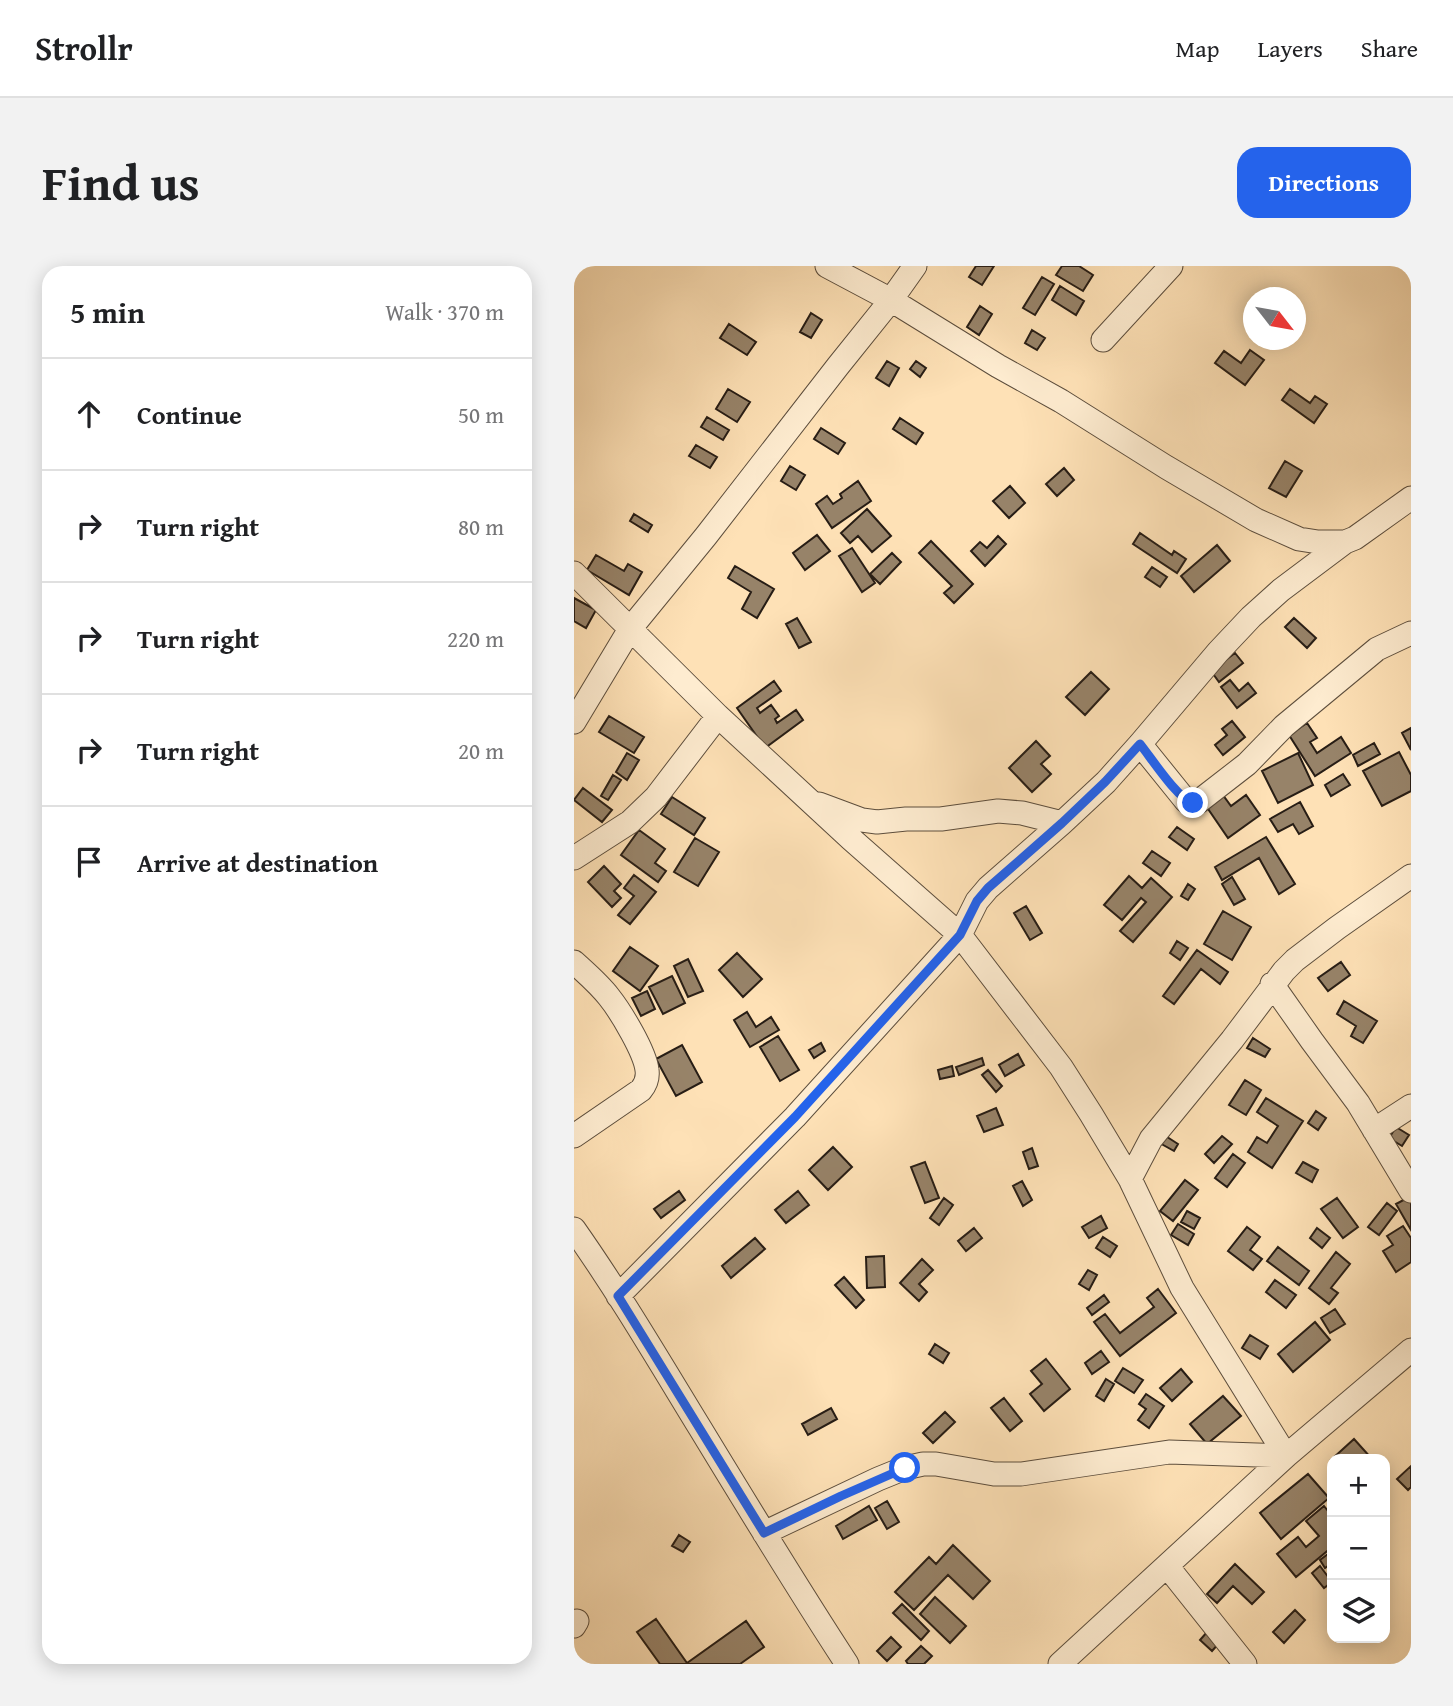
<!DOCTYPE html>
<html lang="en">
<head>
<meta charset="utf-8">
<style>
	body { margin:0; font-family:"Gentium Book Plus",serif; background:#f2f2f2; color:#202124 }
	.controls { position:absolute; right:21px; bottom:21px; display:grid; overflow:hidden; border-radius:14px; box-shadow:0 4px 18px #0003 }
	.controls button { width:63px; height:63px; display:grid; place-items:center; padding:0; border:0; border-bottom:2px solid #e0e0e0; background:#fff; color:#202124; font:35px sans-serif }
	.compass { position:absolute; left:669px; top:21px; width:63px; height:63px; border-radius:50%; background:#fff; box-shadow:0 4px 18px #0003; rotate:121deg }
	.stop { position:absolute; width:21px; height:21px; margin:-16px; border:5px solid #2563eb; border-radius:50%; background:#fff }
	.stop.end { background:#2563eb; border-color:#fff; box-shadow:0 2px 7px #0008 }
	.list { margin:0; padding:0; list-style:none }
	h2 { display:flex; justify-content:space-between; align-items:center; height:91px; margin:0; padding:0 28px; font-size:30px }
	h2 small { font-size:23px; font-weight:400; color:#757577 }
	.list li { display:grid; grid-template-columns:46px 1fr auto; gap:21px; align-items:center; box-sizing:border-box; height:112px; padding:0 28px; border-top:2px solid #e0e0e0 }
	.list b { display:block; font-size:26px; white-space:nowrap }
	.list em { font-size:23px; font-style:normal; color:#757577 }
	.icon { flex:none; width:38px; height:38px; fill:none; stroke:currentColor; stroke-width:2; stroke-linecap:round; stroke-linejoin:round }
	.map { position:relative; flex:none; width:837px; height:1398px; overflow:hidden; border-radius:21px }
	header { display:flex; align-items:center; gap:42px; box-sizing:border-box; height:98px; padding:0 35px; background:#fff; border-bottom:2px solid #e0e0e0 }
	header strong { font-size:33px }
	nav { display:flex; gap:38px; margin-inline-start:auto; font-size:24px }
	.intro { display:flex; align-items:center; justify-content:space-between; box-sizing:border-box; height:168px; padding:0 42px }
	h1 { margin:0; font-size:49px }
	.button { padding:18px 32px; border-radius:21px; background:#2563eb; color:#fff; font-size:24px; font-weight:700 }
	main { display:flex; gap:42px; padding:0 42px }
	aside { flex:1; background:#fff; border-radius:21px; box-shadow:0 4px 18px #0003 }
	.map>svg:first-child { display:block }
	.building { fill:#978369; stroke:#271d15; stroke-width:2 }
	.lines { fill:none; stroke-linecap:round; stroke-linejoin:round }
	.minor-casing { stroke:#5d4e3d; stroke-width:25 }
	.minor { stroke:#feecd0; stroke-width:23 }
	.route { stroke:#2563eb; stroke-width:9 }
</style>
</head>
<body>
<header>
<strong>Strollr</strong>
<nav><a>Map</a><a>Layers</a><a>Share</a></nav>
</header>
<div class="intro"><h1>Find us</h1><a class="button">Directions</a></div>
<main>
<aside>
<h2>5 min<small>Walk · 370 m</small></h2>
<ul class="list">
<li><svg class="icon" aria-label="ahead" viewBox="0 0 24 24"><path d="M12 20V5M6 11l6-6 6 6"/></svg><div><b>Continue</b></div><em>50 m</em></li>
<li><svg class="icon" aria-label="right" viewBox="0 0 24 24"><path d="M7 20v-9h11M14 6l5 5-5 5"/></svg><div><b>Turn right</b></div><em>80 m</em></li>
<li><svg class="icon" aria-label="right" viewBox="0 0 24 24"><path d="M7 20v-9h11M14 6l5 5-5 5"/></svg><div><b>Turn right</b></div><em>220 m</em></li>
<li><svg class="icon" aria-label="right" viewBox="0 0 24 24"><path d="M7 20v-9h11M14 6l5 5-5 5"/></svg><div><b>Turn right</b></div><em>20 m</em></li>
<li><svg class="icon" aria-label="arrive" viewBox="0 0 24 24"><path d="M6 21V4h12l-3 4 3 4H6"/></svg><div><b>Arrive at destination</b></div></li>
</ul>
</aside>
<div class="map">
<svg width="837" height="1398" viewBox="0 0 837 1398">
	<rect width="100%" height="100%" fill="#fee1b6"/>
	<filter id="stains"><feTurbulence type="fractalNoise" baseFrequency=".00286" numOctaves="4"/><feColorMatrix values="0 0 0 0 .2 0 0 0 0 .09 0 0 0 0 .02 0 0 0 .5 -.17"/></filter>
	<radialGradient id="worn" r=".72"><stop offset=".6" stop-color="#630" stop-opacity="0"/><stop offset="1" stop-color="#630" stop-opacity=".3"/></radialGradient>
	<path class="building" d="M402,0H420L408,19L395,11Z
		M488,0H505L519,9L509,25L482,9Z
		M468,11L480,18L461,49L449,42Z
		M486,20L510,35L502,49L478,34Z
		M406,40L418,48L405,69L393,61Z
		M237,47L248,54L237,72L226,66Z
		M155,58L182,76L173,89L146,72Z
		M458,64L471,72L463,84L451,77Z
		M676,84L690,94L671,119L641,97L650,85L667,97Z
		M313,95L325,102L315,120L302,112Z
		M342,95L352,102L346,111L336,103Z
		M154,123L176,136L163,156L142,143Z
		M716,123L736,137L741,130L753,138L740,157L708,134Z
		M133,151L155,164L149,174L127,161Z
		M326,152L349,167L342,178L319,163Z
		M247,162L271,177L264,188L240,173Z
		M122,179L143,191L136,202L115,190Z
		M711,195L728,205L712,231L695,222Z
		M216,200L231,209L222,224L207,215Z
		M490,202L500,214L483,230L472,218Z
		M284,215L297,235L258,262L242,238L253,230L259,238L268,232L266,228Z
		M436,220L451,237L435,252L419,235Z
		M293,243L317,270L298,286L284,270L276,277L267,267Z
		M60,248L78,259L74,266L56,255Z
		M566,267L598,289L600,285L612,293L603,307L559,278Z
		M243,269L256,285L231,304L219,287Z
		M424,270L432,278L411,300L397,285L406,276L413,282Z
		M357,275L399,318L380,337L370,327L378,320L345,287Z
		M643,279L656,295L620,326L607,310Z
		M278,282L301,317L288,326L265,290Z
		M318,287L327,296L306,318L296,308Z
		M22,289L50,305L54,298L68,306L55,329L13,304Z
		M161,300L200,323L183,352L168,343L177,326L154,312Z
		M578,301L593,311L586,321L571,311Z
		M0,332L22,344L12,362L0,355Z
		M223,352L237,376L225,382L212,358Z
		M720,352L742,372L733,382L711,361Z
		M661,387L669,397L645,416L637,405Z
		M517,406L535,423L511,449L492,431Z
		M656,414L665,425L674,417L682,427L663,442L647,421Z
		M200,415L207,425L183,442L186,447L197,439L205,450L201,453L203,457L222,444L229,454L191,482L163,442Z
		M35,450L70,471L60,487L25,466Z
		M658,455L671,471L649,489L641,479L653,469L648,463Z
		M733,457L743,472L736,476L743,487L767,471L777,487L741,510L715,469Z
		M837,462V484L828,467Z
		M462,475L476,490L467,498L477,508L458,526L435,502Z
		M800,477L806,488L784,500L779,489Z
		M825,486L837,509V525L808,540L789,505Z
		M53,487L65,494L53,514L42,506Z
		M724,487L739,519L704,537L688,505Z
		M769,508L776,519L757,530L751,519Z
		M39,509L47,514L34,534L27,530Z
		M9,522L38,544L28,556L0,534Z
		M646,525L657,540L672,529L686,549L654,572L630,537Z
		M98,531L131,552L120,569L87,548Z
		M726,536L739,560L725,568L719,558L704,566L696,553Z
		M603,561L620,573L613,584L595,571Z
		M65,564L91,583L81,597L92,605L84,616L47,589Z
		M692,571L721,618L705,628L685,592L648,614L641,601Z
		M121,572L145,586L124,620L100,606Z
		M578,585L596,597L587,610L569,597Z
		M30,600L47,618L40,625L47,632L38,641L14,616Z
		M60,609L82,626L56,658L44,649L60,630L50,622Z
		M555,610L568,622L577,612L598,631L559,676L546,665L572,636L567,632L548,654L530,639Z
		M658,611L671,633L660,639L648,618Z
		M614,618L621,623L614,634L607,630Z
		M452,640L468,667L456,674L440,647Z
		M649,645L677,661L658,694L630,678Z
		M603,675L614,682L606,694L596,687Z
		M56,681L84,700L66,725L39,705Z
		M623,684L654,706L646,718L627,703L600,738L589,730Z
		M163,687L188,713L169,731L145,704Z
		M114,693L129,725L114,731L100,700Z
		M767,696L776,709L754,725L744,712Z
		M98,710L111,737L89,748L75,721Z
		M73,725L81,743L67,750L58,732Z
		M770,735L803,755L789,777L777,770L782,760L763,748Z
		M173,746L182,761L197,751L205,764L176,781L160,754Z
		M204,770L225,804L206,815L186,781Z
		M679,772L696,783L691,791L673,782Z
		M247,777L251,785L240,792L235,784Z
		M108,779L128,816L102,830L82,793Z
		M444,788L450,799L431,810L425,799Z
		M408,792L410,799L385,809L382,801Z
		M378,800L380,810L366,813L364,804Z
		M414,804L428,820L422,826L408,809Z
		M671,814L687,824L672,849L655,839Z
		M692,832L729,855L698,902L674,886L683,871L693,877L704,860L683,846Z
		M422,842L429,859L410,866L403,850Z
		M742,845L752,852L744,864L734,857Z
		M822,861L835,869L828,880L815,872Z
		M587,867L604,878L600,885L582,875Z
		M648,870L658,878L640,897L631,888Z
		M259,881L278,901L254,924L235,904Z
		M458,882L464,900L455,903L449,886Z
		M659,888L671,897L653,921L641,912Z
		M351,896L365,932L351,937L337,901Z
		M729,896L744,904L738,916L722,907Z
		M611,914L624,924L599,955L586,945Z
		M448,915L458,934L449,940L439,920Z
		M105,925L111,934L87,952L80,943Z
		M224,925L235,939L212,957L201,944Z
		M835,931L837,935V964L822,938Z
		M370,932L379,939L365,959L356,952Z
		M763,932L784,961L769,972L747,943Z
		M813,937L823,945L805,969L794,961Z
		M613,945L626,952L620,963L607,956Z
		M527,950L533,962L515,972L508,961Z
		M604,958L620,968L614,979L597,969Z
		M829,960L837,972V996L822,1006L809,985L819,979L813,970Z
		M673,961L686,971L676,984L688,993L679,1004L654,985Z
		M400,962L408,972L392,985L384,975Z
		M743,962L756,972L748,982L736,972Z
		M529,971L543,980L536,991L522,982Z
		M181,972L191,983L157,1012L148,1000Z
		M704,981L735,1005L725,1019L693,995Z
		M762,986L776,998L757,1022L764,1027L755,1038L735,1022Z
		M310,990L311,1021L293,1022L292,991Z
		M348,993L359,1004L345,1018L353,1026L345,1035L326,1017Z
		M514,1004L523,1009L515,1024L505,1018Z
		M270,1011L290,1034L282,1042L261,1019Z
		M701,1014L722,1029L712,1042L692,1026Z
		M584,1023L602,1047L546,1090L520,1056L531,1048L546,1067L580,1041L573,1032Z
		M530,1029L535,1036L518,1049L513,1042Z
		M761,1043L771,1058L756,1067L747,1052Z
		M741,1056L756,1074L719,1106L704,1088Z
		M676,1069L694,1080L686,1093L668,1082Z
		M361,1078L375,1087L369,1097L355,1088Z
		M527,1085L535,1096L518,1108L511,1097Z
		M472,1093L496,1123L470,1145L456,1128L468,1118L457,1105Z
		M549,1102L569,1114L560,1127L541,1115Z
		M607,1103L618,1116L598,1135L586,1122Z
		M532,1113L540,1118L530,1135L522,1130Z
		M572,1128L590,1140L575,1162L564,1154L572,1143L565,1138Z
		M649,1130L667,1150L633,1178L616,1158Z
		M430,1132L448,1155L436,1165L417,1142Z
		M257,1142L263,1153L234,1169L228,1158Z
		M371,1146L381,1156L359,1177L349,1167Z
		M780,1173L798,1193H758Z
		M837,1200V1221L834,1224L823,1213Z
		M734,1208L755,1232L707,1273L686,1247Z
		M313,1235L325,1256L313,1263L301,1242Z
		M295,1240L303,1254L269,1273L262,1260Z
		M750,1240L758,1250V1281L722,1311L703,1288L724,1271L732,1281L745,1270L732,1255Z
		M105,1269L116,1276L109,1286L98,1280Z
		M379,1279L416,1315L399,1333L374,1309L340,1344L321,1326L355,1291L362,1298Z
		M758,1285V1297L751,1302L746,1294Z
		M661,1298L690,1326L678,1338L659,1320L643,1337L633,1328Z
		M746,1300L758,1316L750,1322L738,1307Z
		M361,1331L392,1360L376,1377L346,1348Z
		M328,1338L355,1365L347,1374L319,1347Z
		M721,1344L731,1354L710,1377L699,1366Z
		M82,1353L113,1397L172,1355L190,1381L166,1398H86L63,1366Z
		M634,1365L646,1376L638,1385L626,1374Z
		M317,1371L327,1381L313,1395L303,1385Z
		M347,1380L358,1390L350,1398H334L332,1395Z"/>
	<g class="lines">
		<g class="minor-casing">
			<path id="minor" d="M253,0L317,34L424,100L487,135L592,201L682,254L725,273L744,276H771L781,272L837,232
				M529,74L597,0
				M0,307L144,450L276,572L386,669L487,801L517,848L556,913L608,1022L712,1190
				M0,456L56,363L132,270L264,100L317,34L341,0
				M566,478L612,535L624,536L673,498L710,460L803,383L837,367
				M245,538L288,554L303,556L332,553H367L424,545L448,547L488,557
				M0,592L56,556L82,531L144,450
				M0,696C12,707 25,718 35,731C47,746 71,786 73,804C74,811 72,818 67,824L0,870
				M698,718L738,775L784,837L837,925
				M800,864L837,840
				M556,913L577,873L658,774L710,705L721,694L763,662L837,610
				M0,963C45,1027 85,1095 126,1162C174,1241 222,1320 273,1398
				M44,1030L221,851L386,669L403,635L414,622L488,557L532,516L566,478L644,386L677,351L707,324L771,276
				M190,1267L304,1213L331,1202L349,1198H362L420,1208H447L595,1186L712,1190
				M593,1300L671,1398
				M0,1360L3,1355
				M486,1398L712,1190L837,1084"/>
		</g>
		<use href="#minor" class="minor"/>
	</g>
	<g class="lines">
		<path class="route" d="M331,1202L267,1230L190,1267L44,1030L221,851L386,669L403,635L414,622L488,557L531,516L566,478C578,493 603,532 619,537"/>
	</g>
	<rect width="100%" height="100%" filter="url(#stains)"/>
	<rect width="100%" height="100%" fill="url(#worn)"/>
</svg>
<div class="controls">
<button>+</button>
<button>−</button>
<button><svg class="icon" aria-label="layers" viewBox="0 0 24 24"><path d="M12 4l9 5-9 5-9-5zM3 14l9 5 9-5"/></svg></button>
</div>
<svg class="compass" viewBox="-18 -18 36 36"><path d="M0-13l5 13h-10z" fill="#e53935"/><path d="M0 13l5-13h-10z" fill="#757577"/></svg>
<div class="stop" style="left:331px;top:1202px"></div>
<div class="stop end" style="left:619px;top:537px"></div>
</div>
</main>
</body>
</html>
